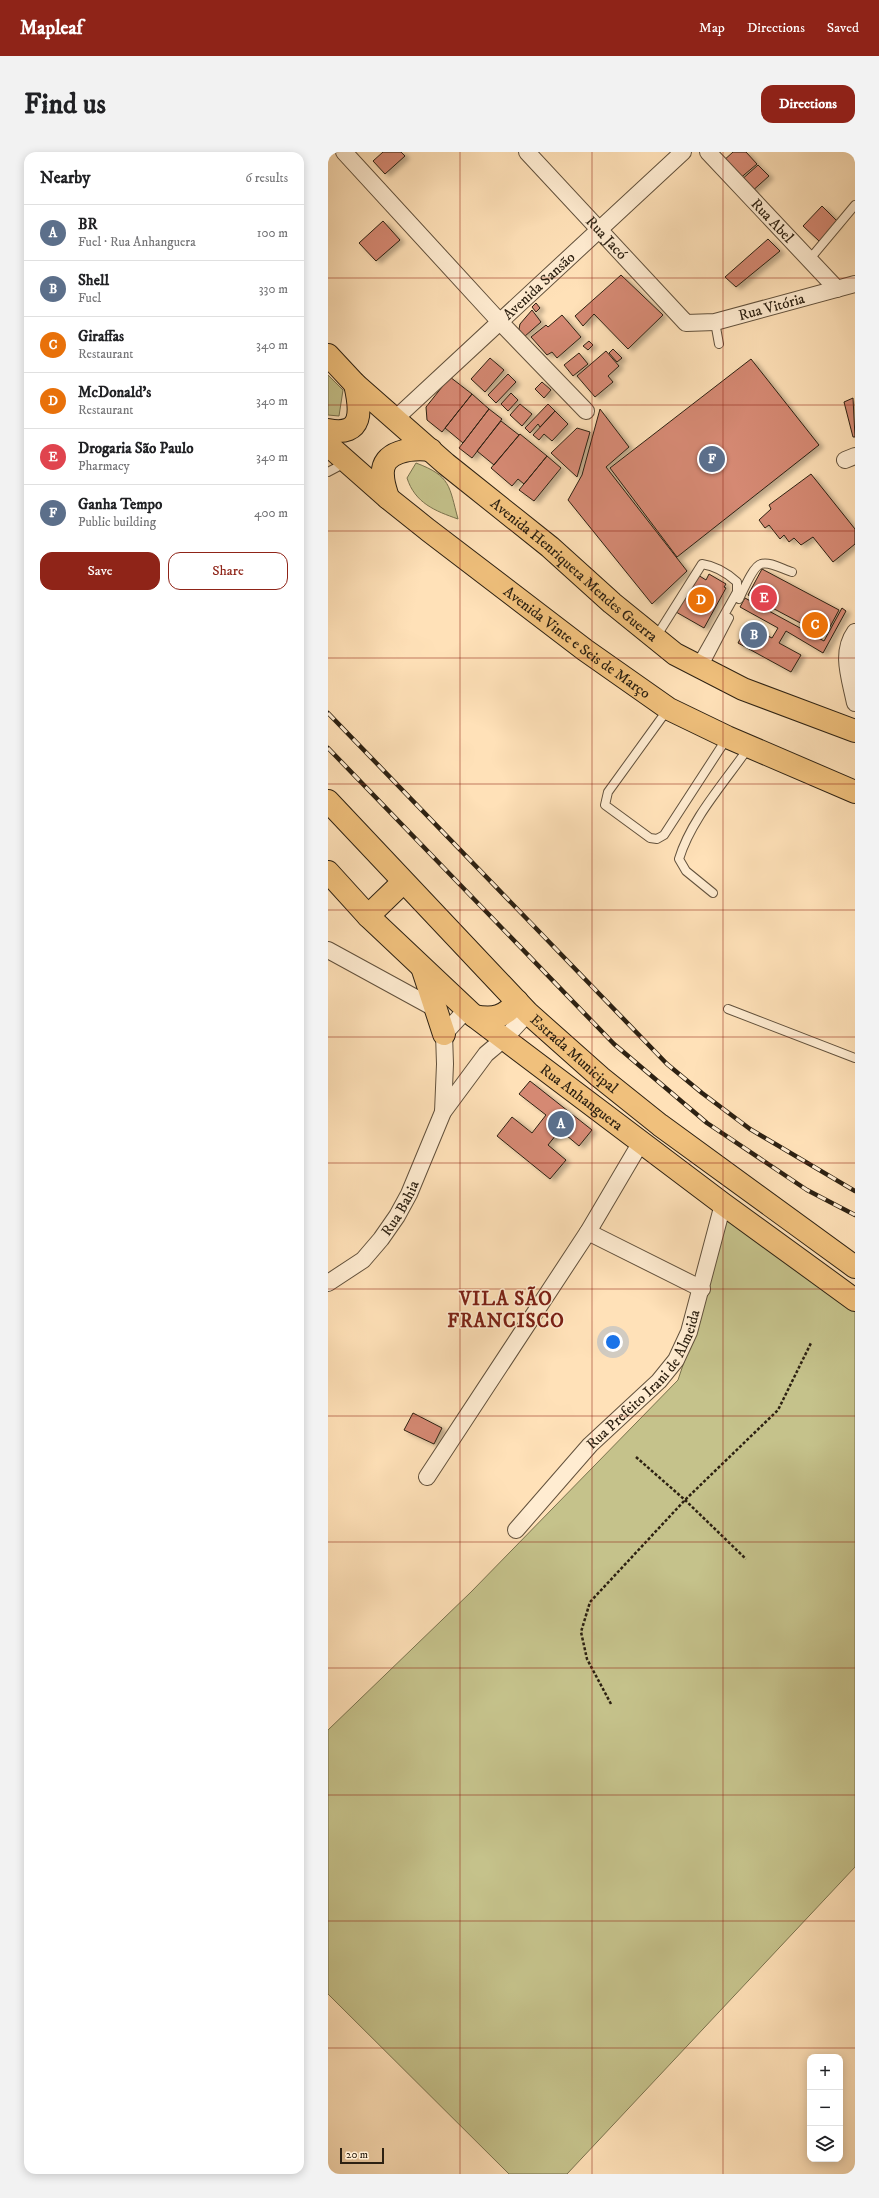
<!DOCTYPE html>
<html lang="en">
<head>
<meta charset="utf-8">
<style>
	body { margin:0; font-family:"IM FELL DW Pica",serif; background:#f2f2f2; color:#202124 }
	.controls { position:absolute; right:12px; bottom:12px; display:grid; overflow:hidden; border-radius:8px; box-shadow:0 2px 10px #0003 }
	.controls button { width:36px; height:36px; display:grid; place-items:center; padding:0; border:0; border-bottom:1px solid #e0e0e0; background:#fff; color:#202124; font:20px sans-serif }
	.scale { position:absolute; left:12px; bottom:10px; width:44px; box-sizing:border-box; padding-left:4px; border:2px solid #2d2112; border-top:0; font-size:11px; line-height:14px; white-space:nowrap; color:#2d2112; -webkit-text-stroke:3px #ffecd1; paint-order:stroke }
	.you { position:absolute; left:285px; top:1190px; width:14px; height:14px; margin:-10px; border:3px solid #fff; border-radius:50%; background:#1a73e8; box-shadow:0 0 0 6px #1a73e833 }
	.badge { display:grid; place-items:center; width:26px; height:26px; border-radius:50%; background:#8f2418; color:#fff; font-size:13px; font-weight:700 }
	.pin { position:absolute; translate:-50% -50%; border:2px solid #fff; box-shadow:0 1px 4px #0006 }
	.list { margin:0; padding:0; list-style:none }
	h2 { display:flex; justify-content:space-between; align-items:center; height:52px; margin:0; padding:0 16px; font-size:17px }
	h2 small { font-size:13px; font-weight:400; color:#757577 }
	.list li { display:grid; grid-template-columns:26px 1fr auto; gap:12px; align-items:center; box-sizing:border-box; height:56px; padding:0 16px; border-top:1px solid #e0e0e0 }
	.list b { display:block; font-size:15px; white-space:nowrap }
	.list p { margin:0; font-size:13px; white-space:nowrap; color:#757577 }
	.list em { font-size:13px; font-style:normal; color:#757577 }
	.actions { display:flex; gap:8px; padding:12px 16px }
	.actions a { flex:1; padding:9px 0; border:1px solid #8f2418; border-radius:12px; text-align:center; font-size:14px; color:#8f2418 }
	.actions .main { background:#8f2418; color:#fff }
	.icon { flex:none; width:22px; height:22px; fill:none; stroke:currentColor; stroke-width:2; stroke-linecap:round; stroke-linejoin:round }
	.map { position:relative; flex:none; width:527px; height:2022px; overflow:hidden; border-radius:12px }
	header { display:flex; align-items:center; gap:24px; box-sizing:border-box; height:56px; padding:0 20px; background:#8f2418; color:#fff }
	header strong { font-size:19px }
	nav { display:flex; gap:22px; margin-inline-start:auto; font-size:14px }
	.intro { display:flex; align-items:center; justify-content:space-between; box-sizing:border-box; height:96px; padding:0 24px }
	h1 { margin:0; font-size:28px }
	.button { padding:10px 18px; border-radius:12px; background:#8f2418; color:#fff; font-size:14px; font-weight:700 }
	main { display:flex; gap:24px; padding:0 24px }
	aside { flex:1; background:#fff; border-radius:12px; box-shadow:0 2px 10px #0003 }
	.map>svg:first-child { display:block }
	.green { fill:#c5c28b; stroke:#79724e }
	.building { fill:#d58973; stroke:#2d2112; filter:url(#shadow) }
	.lines { fill:none; stroke-linecap:round; stroke-linejoin:round }
	.service-casing { stroke:#62513c; stroke-width:10 }
	.minor-casing { stroke:#62513c; stroke-width:18 }
	.primary-casing { stroke:#2d2112; stroke-width:24 }
	.path { stroke:#2d2112; stroke-width:2.5; stroke-dasharray:3 2; stroke-linecap:butt }
	.service { stroke:#ffecd1; stroke-width:8 }
	.minor { stroke:#ffecd1; stroke-width:16 }
	.primary { stroke:#f0c07c; stroke-width:22 }
	.rail-casing { stroke:#2d2112; stroke-width:4.5 }
	.rail { stroke:#ffecd1; stroke-width:3; stroke-dasharray:9; stroke-linecap:butt }
	.grid { fill:none; stroke:#8f2418; stroke-width:1; stroke-opacity:0.55 }
	.labels { text-anchor:middle; stroke-width:3; stroke-linejoin:round; paint-order:stroke }
	.street-label { font-size:15px; fill:#2d2112; stroke:#ffecd1 }
	.district-label { font-size:19px; font-weight:bold; letter-spacing:1px; fill:#7a1f14; stroke:#ffecd1 }
</style>
</head>
<body>
<header>
<strong>Mapleaf</strong>
<nav><a>Map</a><a>Directions</a><a>Saved</a></nav>
</header>
<div class="intro"><h1>Find us</h1><a class="button">Directions</a></div>
<main>
<aside>
<h2>Nearby<small>6 results</small></h2>
<ul class="list">
<li><span class="badge" style="background:#5c6f8a">A</span><div><b>BR</b><p>Fuel · Rua Anhanguera</p></div><em>100 m</em></li>
<li><span class="badge" style="background:#5c6f8a">B</span><div><b>Shell</b><p>Fuel</p></div><em>330 m</em></li>
<li><span class="badge" style="background:#e8710a">C</span><div><b>Giraffas</b><p>Restaurant</p></div><em>340 m</em></li>
<li><span class="badge" style="background:#e8710a">D</span><div><b>McDonald's</b><p>Restaurant</p></div><em>340 m</em></li>
<li><span class="badge" style="background:#e0444e">E</span><div><b>Drogaria São Paulo</b><p>Pharmacy</p></div><em>340 m</em></li>
<li><span class="badge" style="background:#5c6f8a">F</span><div><b>Ganha Tempo</b><p>Public building</p></div><em>400 m</em></li>
</ul>
<div class="actions"><a class="main">Save</a><a>Share</a></div>
</aside>
<div class="map">
<svg width="527" height="2022" viewBox="0 0 527 2022">
	<defs>
		<filter id="shadow"><feDropShadow dx="4.5" dy="2.5" stdDeviation="2" flood-color="#0004"/></filter>
	</defs>
	<rect width="100%" height="100%" fill="#ffe1b8"/>
	<filter id="stains"><feTurbulence type="fractalNoise" baseFrequency=".005" numOctaves="4"/><feColorMatrix values="0 0 0 0 .2 0 0 0 0 .09 0 0 0 0 .02 0 0 0 .5 -.17"/></filter>
	<radialGradient id="worn" r=".72"><stop offset=".6" stop-color="#630" stop-opacity="0"/><stop offset="1" stop-color="#630" stop-opacity=".3"/></radialGradient>
	<path class="green" d="M0,223L15,238L11,264L0,263Z
		M88,311C123,324 121,334 130,367C107,359 87,351 79,326Z
		M397,1062L527,1153V1715L239,2022H181L0,1842V1578L143,1440L350,1228L382,1132Z"/>
	<path class="building" d="M55,0H73L77,4L57,22L45,9Z
		M405,0H418L429,12L410,28L394,10Z
		M430,13L441,24L422,41L411,30Z
		M494,54L510,70L491,89L475,74Z
		M55,69L72,88L48,109L31,91Z
		M440,87L452,99L408,135L397,125Z
		M293,123L335,163L300,197L266,162L255,174L247,164Z
		M208,151L212,156L208,160L204,155Z
		M204,158L213,170L196,185L191,177L192,172Z
		M234,163L253,185L229,206L224,200L219,203L203,185L218,173L220,175Z
		M261,189L265,193L260,198L255,194Z
		M285,197L294,206L289,210L281,201Z
		M278,199L291,214L280,224L285,230L267,245L249,224Z
		M251,201L260,212L245,224L236,213Z
		M162,206L176,218L157,240L143,227Z
		M423,207L491,293L349,405L282,316Z
		M180,222L188,230L168,251L160,243Z
		M122,225L144,242L114,280L99,268L98,255Z
		M214,230L223,238L216,246L207,237Z
		M183,241L190,248L180,259L173,252Z
		M144,242L161,257L135,291L117,276Z
		M525,246L527,285H525L516,250Z
		M192,252L204,262L194,274L182,263Z
		M220,252L227,259L212,275L210,272L202,281L197,276Z
		M161,257L174,267L144,306L131,296Z
		M272,257L301,295L278,315L359,419L324,452L240,348L254,323Z
		M227,259L240,272L224,289L216,282L211,288L205,283Z
		M173,269L191,283L166,313L149,299Z
		M249,276L262,280L249,325L223,301Z
		M192,282L219,304L196,332L190,327L184,334L163,316Z
		M219,304L233,316L206,349L191,338Z
		M483,322L527,377V392L505,410L485,385L473,393L466,386L461,390L456,383L452,387L441,373L437,376L431,368L443,357L441,353Z
		M434,417L511,458L497,484L420,443Z
		M381,422L398,432L396,435L398,436L376,476L348,460L370,423L378,428Z
		M417,446L496,489L514,456L518,459L495,501L458,479L451,491L473,503L463,520L410,491L419,474L444,486L450,476L412,455Z
		M202,929L264,978L251,994L232,978L220,993L238,1008L222,1027L169,984L184,965L204,981L218,963L191,942Z
		M85,1261L114,1276L106,1292L76,1278Z"/>
	<g class="lines">
		<g class="service-casing">
			<path id="service" d="M481,108L527,53
				M387,170L391,192
				M0,320L17,311
				M411,447C415,439 425,414 433,412C442,409 456,418 464,420
				M328,485L374,412C388,414 399,421 409,430V440L368,513
				M375,516L401,466
				M340,557L280,640L277,653L322,686L329,687L336,683L399,586
				M385,741L358,719L351,707C363,667 397,630 421,595
				M400,857L527,906"/>
		</g>
		<g class="minor-casing">
			<g id="minor">
				<path d="M16,0L172,170L258,259"/>
				<path id="s1" d="M199,0L358,171L387,170L527,132"/>
				<path id="s2" d="M380,0L509,137"/>
				<path id="s3" d="M67,267L355,0"/>
				<path d="M517,308L527,304"/>
				<path d="M527,480C512,501 522,526 527,551"/>
				<path d="M0,798L108,857"/>
				<path d="M115,960L117,912L116,882L139,857"/>
				<path d="M260,1080L374,1137"/>
				<path id="s4" d="M0,1131L35,1108L53,1087L69,1064L81,1042L115,960L158,902L177,886L200,861"/>
				<path d="M99,1325L260,1080L313,990"/>
				<path id="s5" d="M188,1378L262,1293L331,1229L348,1208L361,1180L395,1052"/>
			</g>
		</g>
		<g class="primary-casing">
			<g id="primary">
				<path id="s6" d="M0,203L27,232L118,312L222,395L284,451L347,502L415,537L527,579"/>
				<path d="M0,278C36,285 33,258 27,232"/>
				<path id="s7" d="M0,293L60,346L100,378L257,498L341,557L399,585L527,640"/>
				<path d="M60,346C58,339 55,331 55,324C52,298 85,296 103,298"/>
				<path id="s8" d="M0,649L200,861L272,925L332,973L527,1115"/>
				<path id="s9" d="M0,720L40,764L146,864L395,1052L527,1148"/>
				<path d="M40,764L68,737"/>
				<path d="M95,818L116,882"/>
				<path d="M146,864C166,868 177,865 189,849"/>
			</g>
		</g>
		<path class="path" d="M308,1305L357,1348L418,1407
			M283,1552L259,1507L253,1480L262,1450L357,1348L450,1258L483,1191"/>
		<use href="#service" class="service"/>
		<use href="#minor" class="minor"/>
		<use href="#primary" class="primary"/>
		<g class="rail-casing">
			<path id="rail" d="M0,561L339,912L374,941L422,977L527,1039
				M0,596L286,892L379,971L479,1038L527,1063"/>
		</g>
		<use href="#rail" class="rail"/>
	</g>
	<path class="grid" d="M132,0V2022M264,0V2022M395,0V2022M0,126H527M0,253H527M0,379H527M0,506H527M0,632H527M0,758H527M0,885H527M0,1011H527M0,1137H527M0,1264H527M0,1390H527M0,1516H527M0,1643H527M0,1769H527M0,1896H527"/>
	<g class="labels">
		<g class="street-label">
			<text dy="5" stroke="none"><textPath href="#s2" startOffset="94">Rua Abel</textPath></text>
			<text dy="5" stroke="none"><textPath href="#s1" startOffset="117">Rua Jacó</textPath></text>
			<text dy="5" stroke="none"><textPath href="#s3" startOffset="196">Avenida Sansão</textPath></text>
			<text dy="5" stroke="none"><textPath href="#s1" startOffset="321">Rua Vitória</textPath></text>
			<text dy="5" stroke="none"><textPath href="#s6" startOffset="327">Avenida Henriqueta Mendes Guerra</textPath></text>
			<text dy="5" stroke="none"><textPath href="#s7" startOffset="318">Avenida Vinte e Seis de Março</textPath></text>
			<text dy="5" stroke="none"><textPath href="#s8" startOffset="353">Estrada Municipal</textPath></text>
			<text dy="5" stroke="none"><textPath href="#s9" startOffset="340">Rua Anhanguera</textPath></text>
			<text dy="5" stroke="none"><textPath href="#s4" startOffset="106">Rua Bahia</textPath></text>
			<text dy="5" stroke="none"><textPath href="#s5" startOffset="199">Rua Prefeito Irani de Almeida</textPath></text>
		</g>
		<g class="district-label">
			<text x="178" y="1153">VILA SÃO<tspan x="178" dy="22">FRANCISCO</tspan></text>
		</g>
	</g>
	<rect width="100%" height="100%" filter="url(#stains)"/>
	<rect width="100%" height="100%" fill="url(#worn)"/>
</svg>
<div class="controls">
<button>+</button>
<button>−</button>
<button><svg class="icon" aria-label="layers" viewBox="0 0 24 24"><path d="M12 4l9 5-9 5-9-5zM3 14l9 5 9-5"/></svg></button>
</div>
<div class="scale">20 m</div>
<div class="you"></div>
<div class="pin badge" style="left:233px;top:972px;background:#5c6f8a">A</div>
<div class="pin badge" style="left:426px;top:483px;background:#5c6f8a">B</div>
<div class="pin badge" style="left:487px;top:473px;background:#e8710a">C</div>
<div class="pin badge" style="left:373px;top:448px;background:#e8710a">D</div>
<div class="pin badge" style="left:436px;top:446px;background:#e0444e">E</div>
<div class="pin badge" style="left:384px;top:307px;background:#5c6f8a">F</div>
</div>
</main>
</body>
</html>
